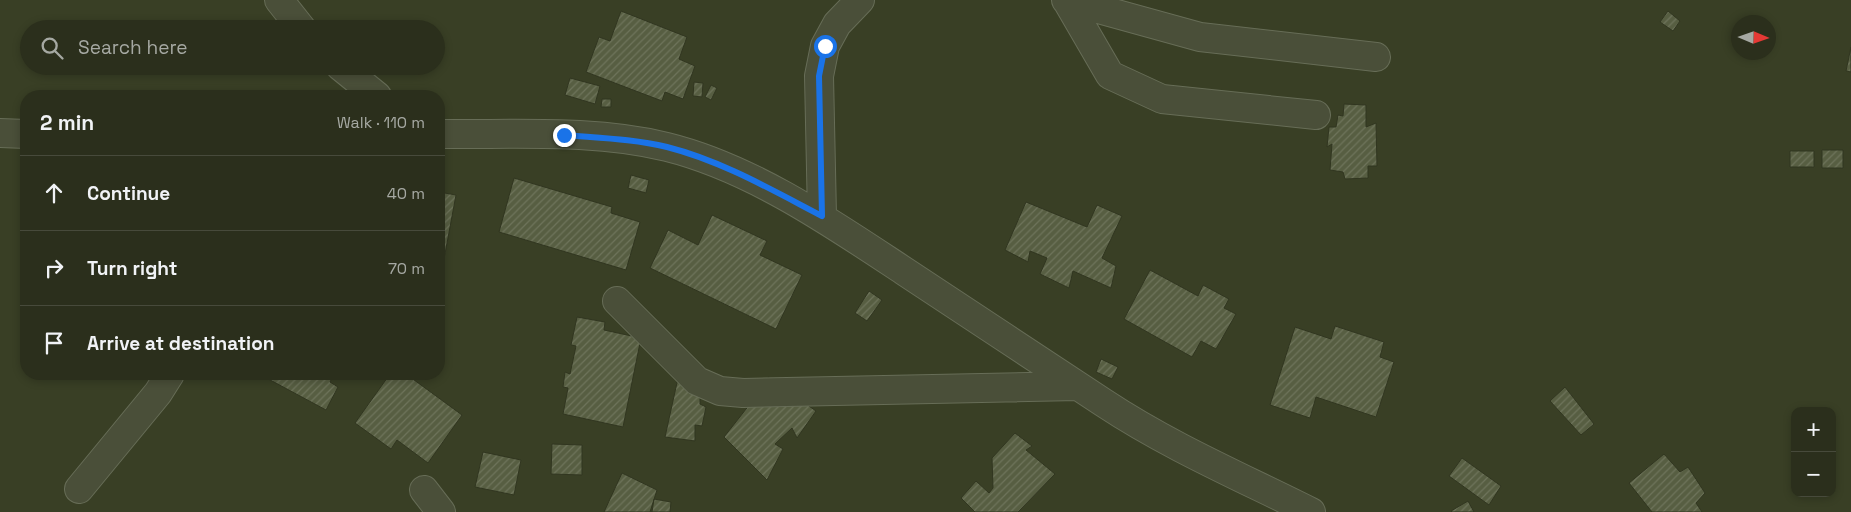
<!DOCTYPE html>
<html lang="en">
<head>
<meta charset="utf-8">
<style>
	body { margin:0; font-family:"Space Grotesk",sans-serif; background:#333725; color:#f1f3f6 }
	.controls { position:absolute; right:15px; bottom:15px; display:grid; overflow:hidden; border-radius:10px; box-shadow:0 2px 8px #0003 }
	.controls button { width:45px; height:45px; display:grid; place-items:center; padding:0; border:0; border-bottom:1px solid #474a3b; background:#2b2f1c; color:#f1f3f6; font:25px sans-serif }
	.compass { position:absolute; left:1731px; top:15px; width:45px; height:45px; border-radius:50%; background:#2b2f1c; box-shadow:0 2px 8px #0003; rotate:92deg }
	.stop { position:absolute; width:15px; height:15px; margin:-11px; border:4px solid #1a73e8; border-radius:50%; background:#fff }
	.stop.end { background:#1a73e8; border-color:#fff; box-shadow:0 1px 5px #0008 }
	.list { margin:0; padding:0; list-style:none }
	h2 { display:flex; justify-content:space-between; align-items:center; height:65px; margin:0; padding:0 20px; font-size:21px }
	h2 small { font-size:16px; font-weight:400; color:#a6a9a3 }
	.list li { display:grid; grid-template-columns:32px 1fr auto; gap:15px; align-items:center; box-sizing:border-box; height:75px; padding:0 20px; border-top:1px solid #474a3b }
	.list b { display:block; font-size:19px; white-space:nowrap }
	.list em { font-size:16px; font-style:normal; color:#a6a9a3 }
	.icon { flex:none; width:28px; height:28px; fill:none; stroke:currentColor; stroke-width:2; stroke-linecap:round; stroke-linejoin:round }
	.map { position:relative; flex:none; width:1851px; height:512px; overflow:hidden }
	.search { position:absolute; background:#2b2f1c; box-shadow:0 2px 8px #0003; left:20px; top:20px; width:425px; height:55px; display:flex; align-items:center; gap:12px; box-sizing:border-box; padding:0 18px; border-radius:28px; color:#a6a9a3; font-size:19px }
	.panel { position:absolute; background:#2b2f1c; box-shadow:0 2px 8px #0003; left:20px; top:90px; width:425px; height:290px; border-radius:20px }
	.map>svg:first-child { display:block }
	.building { fill:url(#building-hatch); stroke:#313620 }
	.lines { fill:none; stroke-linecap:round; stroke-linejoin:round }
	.minor-casing { stroke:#676d57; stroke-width:30 }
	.minor { stroke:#4a4f39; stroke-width:28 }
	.route { stroke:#1a73e8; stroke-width:6 }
</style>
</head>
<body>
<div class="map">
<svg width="1851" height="512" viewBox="0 0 1851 512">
	<defs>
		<pattern id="building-hatch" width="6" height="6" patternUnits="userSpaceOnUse" patternTransform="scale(1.25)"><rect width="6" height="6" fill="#575e42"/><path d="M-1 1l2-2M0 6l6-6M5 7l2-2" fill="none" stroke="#6e745b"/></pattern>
	</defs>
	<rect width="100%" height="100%" fill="#393f25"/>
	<path class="building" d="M621,11L687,37L679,59L695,66L683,99L665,92L662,101L586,72L599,37L610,41Z
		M1668,11L1680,21L1673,31L1660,22Z
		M1851,47V72L1846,71Z
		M570,78L600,86L595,104L565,95Z
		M694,82L703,83L702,97L693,96Z
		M711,85L717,88L711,100L705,97Z
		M602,99H611V107H601Z
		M1344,104L1366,105V127L1376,123L1377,166H1368V178L1345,179L1343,172L1330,170L1332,144L1327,147L1329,127H1336L1338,115L1343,116Z
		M1822,150H1843V168H1822Z
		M1790,151H1814V167H1790Z
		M631,175L649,180L646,193L628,188Z
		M514,178L612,207L611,213L640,222L626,270L499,232Z
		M439,192L456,195L439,286Z
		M1026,202L1087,227L1097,205L1122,216L1102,258L1116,266L1111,288L1073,271L1069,288L1040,274L1047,258L1030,251L1028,262L1005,250Z
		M712,215L767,241L760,255L802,275L776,329L650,268L668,230L698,245Z
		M1150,270L1198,296L1203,285L1229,299L1224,308L1236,314L1216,349L1201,341L1192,357L1124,319Z
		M869,291L882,300L867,321L855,313Z
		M577,317L605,322L604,330L641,338L623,427L563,414L568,388L563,387L565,372L570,374L576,346L571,345Z
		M1335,326L1384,342L1380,357L1394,362L1376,417L1316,397L1310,418L1270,405L1295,327L1331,339Z
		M1101,359L1118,367L1112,379L1096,372Z
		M680,369L700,373V404L706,407L702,426L695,425V441L665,437Z
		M259,374H334L330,382L338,387L326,410Z
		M390,374H406L462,415L428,463L397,440L391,449L355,423Z
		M768,377L816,411L797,438L792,428L775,444L783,449L767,480L724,437L769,380Z
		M1565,387L1594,424L1581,435L1550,401Z
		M1015,433L1032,446L1026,450L1055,474L1018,512H975L961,498L976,481L989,493L993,488L992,458Z
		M552,444L582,445V475L551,474Z
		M483,452L521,460L514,495L475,487Z
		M1664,454L1680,472L1688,467L1705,493L1696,503L1702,512H1652L1629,483Z
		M1462,458L1501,486L1489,505L1449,476Z
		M622,473L657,490L650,512H604Z
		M654,499L671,502L670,512H652Z
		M1468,501L1474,512H1452L1451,511Z"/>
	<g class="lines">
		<g class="minor-casing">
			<path id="minor" d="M279,0L302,29
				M1066,0L1200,37L1376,57
				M1067,1L1110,75L1162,99L1316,115
				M340,66L377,96
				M0,133L26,134
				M439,134C514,135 594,129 667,147C752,168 833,224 904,271C971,315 1037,359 1104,403C1169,446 1241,477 1311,512
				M822,216L819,76L825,46L837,24L860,0
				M617,301L697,381L720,391L743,393L1078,386
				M79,489L158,393L170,374
				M424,490L441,512"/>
		</g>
		<use href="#minor" class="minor"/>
	</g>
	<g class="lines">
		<path class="route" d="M564,135C599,138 634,139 667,147C722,161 772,190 822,216L819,76L825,46"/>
	</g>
</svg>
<div class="controls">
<button>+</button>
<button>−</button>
</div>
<svg class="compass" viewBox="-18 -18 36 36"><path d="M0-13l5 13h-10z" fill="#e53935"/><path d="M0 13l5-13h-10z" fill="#a6a9a3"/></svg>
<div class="stop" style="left:825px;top:46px"></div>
<div class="stop end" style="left:564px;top:135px"></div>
<div class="search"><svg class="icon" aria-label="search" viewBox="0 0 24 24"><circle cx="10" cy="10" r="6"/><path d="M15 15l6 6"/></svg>Search here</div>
<section class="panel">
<h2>2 min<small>Walk · 110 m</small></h2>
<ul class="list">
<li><svg class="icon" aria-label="ahead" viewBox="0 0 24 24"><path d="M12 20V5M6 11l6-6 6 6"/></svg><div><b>Continue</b></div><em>40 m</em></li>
<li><svg class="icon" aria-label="right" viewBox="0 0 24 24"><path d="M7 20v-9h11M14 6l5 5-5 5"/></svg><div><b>Turn right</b></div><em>70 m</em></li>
<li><svg class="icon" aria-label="arrive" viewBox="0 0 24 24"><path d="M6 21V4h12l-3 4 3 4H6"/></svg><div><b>Arrive at destination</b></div></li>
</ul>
</section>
</div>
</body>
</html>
